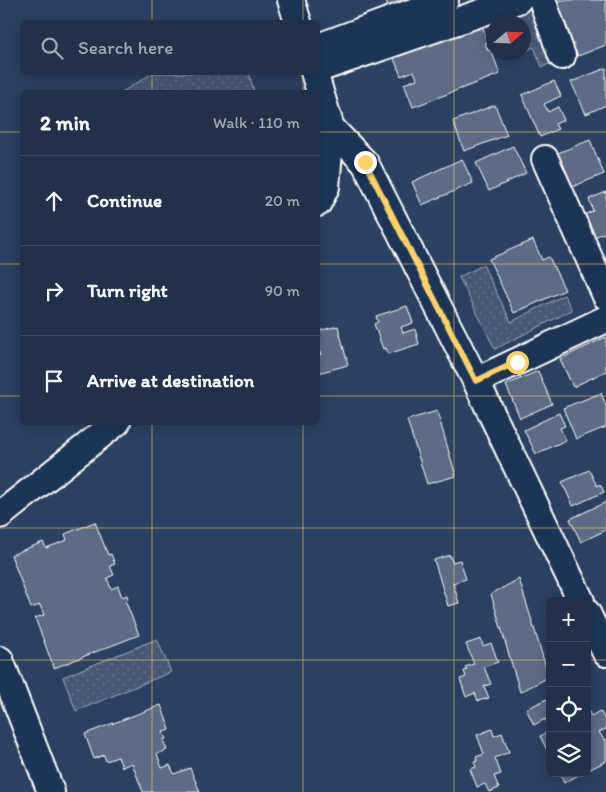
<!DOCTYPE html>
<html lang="en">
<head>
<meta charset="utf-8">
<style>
	body { margin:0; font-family:Itim,sans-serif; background:#283950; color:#f1f3f6 }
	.controls { position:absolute; right:15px; bottom:15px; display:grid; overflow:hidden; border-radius:8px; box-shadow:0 2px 12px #0003 }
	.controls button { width:45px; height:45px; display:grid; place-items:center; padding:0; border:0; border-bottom:1px solid #3d4c61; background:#203149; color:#f1f3f6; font:25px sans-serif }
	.compass { position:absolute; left:486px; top:15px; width:45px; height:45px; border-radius:50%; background:#203149; box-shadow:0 2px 12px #0003; rotate:71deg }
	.stop { position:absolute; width:15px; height:15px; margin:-11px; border:4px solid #ffd166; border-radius:50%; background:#fff }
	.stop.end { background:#ffd166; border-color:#fff; box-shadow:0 1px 5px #0008 }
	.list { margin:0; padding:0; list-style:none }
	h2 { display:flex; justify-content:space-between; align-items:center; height:65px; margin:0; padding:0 20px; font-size:21px }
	h2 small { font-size:16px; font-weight:400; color:#a2a9b4 }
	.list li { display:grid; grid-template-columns:32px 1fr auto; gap:15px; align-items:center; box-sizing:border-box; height:90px; padding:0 20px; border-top:1px solid #3d4c61 }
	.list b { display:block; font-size:19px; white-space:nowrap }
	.list em { font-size:16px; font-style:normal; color:#a2a9b4 }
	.icon { flex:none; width:28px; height:28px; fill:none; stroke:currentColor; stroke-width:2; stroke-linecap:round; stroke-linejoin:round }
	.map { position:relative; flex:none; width:606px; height:792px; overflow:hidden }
	.search { position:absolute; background:#203149; box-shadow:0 2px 12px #0003; left:20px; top:20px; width:300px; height:55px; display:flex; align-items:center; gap:12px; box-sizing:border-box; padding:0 18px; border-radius:8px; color:#a2a9b4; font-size:19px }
	.panel { position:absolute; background:#203149; box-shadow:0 2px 12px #0003; left:20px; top:90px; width:300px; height:335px; border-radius:8px }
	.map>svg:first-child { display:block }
	.grass { fill:url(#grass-dots); stroke:#a2acba }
	.building { fill:#5b6c86; stroke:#fff }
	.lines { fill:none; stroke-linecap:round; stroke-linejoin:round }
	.minor-casing { stroke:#fff; stroke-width:30 }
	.minor { stroke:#1d3557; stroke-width:26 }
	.route { stroke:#ffd166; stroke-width:6 }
	.grid { fill:none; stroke:#ffd166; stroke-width:1; stroke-opacity:0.55 }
</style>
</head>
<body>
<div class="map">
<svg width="606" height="792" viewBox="0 0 606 792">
	<defs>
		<pattern id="grass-dots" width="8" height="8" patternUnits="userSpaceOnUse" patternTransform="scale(1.25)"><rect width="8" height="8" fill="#465975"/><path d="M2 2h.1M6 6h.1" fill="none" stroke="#62728a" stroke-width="1.8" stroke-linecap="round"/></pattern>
	</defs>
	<rect width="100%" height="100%" fill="#2a4161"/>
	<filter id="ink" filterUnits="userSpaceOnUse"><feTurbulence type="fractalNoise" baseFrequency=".02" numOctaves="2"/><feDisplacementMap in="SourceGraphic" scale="10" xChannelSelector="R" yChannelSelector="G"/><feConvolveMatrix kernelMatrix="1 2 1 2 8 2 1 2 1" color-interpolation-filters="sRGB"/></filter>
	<g filter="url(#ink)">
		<path class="grass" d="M535,6L557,61L542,67L534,47L525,51L524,22H513L511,16Z
			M153,73H249L254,92H122Z
			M483,265L511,322L564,295L572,310L495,349L459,277Z
			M157,639L171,672L76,711L63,677Z"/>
		<path class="building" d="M386,0H430L391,15Z
			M554,0H606V45L578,56L576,51L574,52L566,33L569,32L563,17L561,18Z
			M479,17L488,42L485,43L488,51L491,50L500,74L413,107L404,84L417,79L414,71L401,76L391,51Z
			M606,68V105L586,114L571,82Z
			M554,81L561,96L544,104L548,112L558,107L564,120L555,124L558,129L540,137L522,95Z
			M495,105L507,135L464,151L453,121Z
			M590,140L604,174L572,187L558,153Z
			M513,146L526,173L489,191L476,163Z
			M462,159L473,183L422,205L412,182Z
			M606,192V232L590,239L581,216L593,211L589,199Z
			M533,240L542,260L549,257L565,290L514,313L489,259Z
			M407,306L413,323L401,327L403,333L415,329L419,344L388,354L386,348L383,349L374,324L378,322L376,316Z
			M338,326L348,365L318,373V355L321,354L319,348L318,349V331Z
			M606,337V371L573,387L560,359Z
			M538,371L552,404L520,418L506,385Z
			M601,393L606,406V427L576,439L563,408Z
			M437,411L456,476L427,484L407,420Z
			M559,413L565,426L560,428L566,440L536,454L524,430Z
			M589,470L597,486L600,484L604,492L573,506L562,482Z
			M606,502V530L581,542L570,519Z
			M95,522L108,555L111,554L115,564L110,566L114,575L107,578L111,589L118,586L122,597L127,595L128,599L125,600L139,635L54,668L35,618L44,615L40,605L31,608L11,555L43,542L46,548L67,540L65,534Z
			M450,555L452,562L460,560L466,579L453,583L459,603L448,606L434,560Z
			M519,579L549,677L520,692L491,594Z
			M481,639L483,646L491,643L498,662L484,667L491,684L484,686L489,698L478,701L475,693L466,697L460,679L466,677L464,671L467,670L465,667L474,664L466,644Z
			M547,699L550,704V728L545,719L534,725L526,709Z
			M161,705L170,730L163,732L166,739L163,740L167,750L157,754L162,768L170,765L174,774L190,768L200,792H143L132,763L122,767L118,757L106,761L104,755L94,759L85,734Z
			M587,708L591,716L600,711L606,721V729L599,732L604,740L606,739V761L587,771Z
			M492,729L494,736L502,733L509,752L495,758L501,774L494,776L499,788L489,792L485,784L477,787L470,769L476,767L474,762L477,761L476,757L484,754L477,735Z
			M550,731V754H549L540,736Z
			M559,773H582L564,783Z"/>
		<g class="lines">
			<g class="minor-casing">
				<path id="minor" d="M291,0L298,22
					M542,0L562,56
					M318,47L445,0
					M318,69L518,0
					M314,72L331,128L326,187L318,203
					M331,128L365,163L476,381L581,601
					M545,159L606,296
					M476,381L606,319
					M0,515L117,422
					M587,613L606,653
					M0,660L51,792"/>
			</g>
			<use href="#minor" class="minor"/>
		</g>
	</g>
	<g class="lines" filter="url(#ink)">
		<path class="route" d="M365,162L476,381L517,362"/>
	</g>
	<path class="grid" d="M152,0V22M303,0V22M454,0V792M152,72V92M303,72V92M0,132H22M318,132H606M0,264H22M318,264H606M0,396H22M318,396H606M152,422V792M303,422V792M0,528H606M0,660H550M587,660H606"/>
</svg>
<div class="controls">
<button>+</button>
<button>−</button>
<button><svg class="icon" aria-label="locate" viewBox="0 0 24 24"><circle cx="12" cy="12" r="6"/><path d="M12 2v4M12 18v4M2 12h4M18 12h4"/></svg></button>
<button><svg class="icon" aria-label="layers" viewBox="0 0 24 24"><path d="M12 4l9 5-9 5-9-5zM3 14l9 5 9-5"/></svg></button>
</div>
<svg class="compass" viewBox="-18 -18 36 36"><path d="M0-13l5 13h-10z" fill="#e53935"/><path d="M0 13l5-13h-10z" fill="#a2a9b4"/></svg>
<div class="stop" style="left:517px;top:362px"></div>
<div class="stop end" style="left:365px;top:162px"></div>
<div class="search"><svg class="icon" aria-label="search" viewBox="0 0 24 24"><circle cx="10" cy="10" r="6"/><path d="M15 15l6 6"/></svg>Search here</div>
<section class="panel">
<h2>2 min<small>Walk · 110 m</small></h2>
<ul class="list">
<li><svg class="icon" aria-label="ahead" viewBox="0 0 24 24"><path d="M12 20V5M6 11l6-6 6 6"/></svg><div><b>Continue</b></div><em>20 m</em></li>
<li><svg class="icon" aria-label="right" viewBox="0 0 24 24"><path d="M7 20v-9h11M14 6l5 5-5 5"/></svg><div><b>Turn right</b></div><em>90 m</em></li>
<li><svg class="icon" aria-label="arrive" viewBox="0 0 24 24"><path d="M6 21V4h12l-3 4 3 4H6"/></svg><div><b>Arrive at destination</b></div></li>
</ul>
</section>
</div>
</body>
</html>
